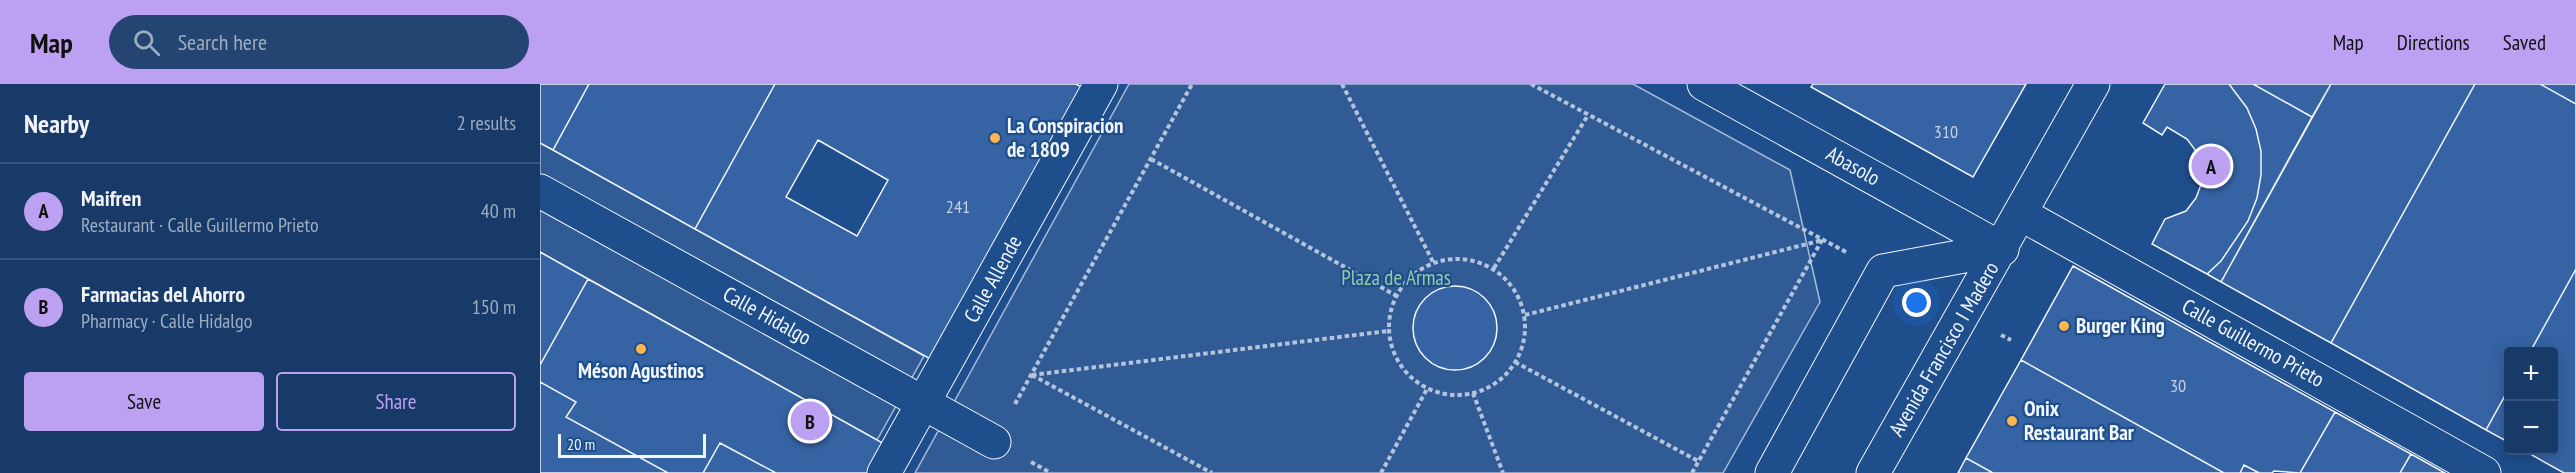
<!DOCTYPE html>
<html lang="en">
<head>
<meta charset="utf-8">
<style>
	body { margin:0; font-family:"PT Sans Narrow",sans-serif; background:#244571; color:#f1f3f6 }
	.controls { position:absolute; right:18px; bottom:18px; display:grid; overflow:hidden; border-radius:6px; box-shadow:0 3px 15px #0003 }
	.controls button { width:54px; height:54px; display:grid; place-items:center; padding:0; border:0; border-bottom:2px solid #36547d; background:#173a69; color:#f1f3f6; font:30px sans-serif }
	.scale { position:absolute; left:18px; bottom:15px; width:148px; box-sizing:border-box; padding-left:6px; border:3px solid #f2f6ff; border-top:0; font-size:16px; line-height:21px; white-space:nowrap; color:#f2f6ff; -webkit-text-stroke:4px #1f4e8c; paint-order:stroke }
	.you { position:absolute; left:1377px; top:219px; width:21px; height:21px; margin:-15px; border:4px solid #fff; border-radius:50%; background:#1a73e8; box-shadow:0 0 0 9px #1a73e833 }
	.badge { display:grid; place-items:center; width:39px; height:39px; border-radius:50%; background:#bca0f2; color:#111; font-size:20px; font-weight:700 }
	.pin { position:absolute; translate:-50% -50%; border:3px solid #fff; box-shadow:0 2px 6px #0006 }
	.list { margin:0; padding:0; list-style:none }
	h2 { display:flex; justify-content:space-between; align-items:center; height:78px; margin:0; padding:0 24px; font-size:26px }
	h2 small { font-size:20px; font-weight:400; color:#9eadc0 }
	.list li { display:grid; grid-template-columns:39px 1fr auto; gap:18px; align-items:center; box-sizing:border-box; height:96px; padding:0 24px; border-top:2px solid #36547d }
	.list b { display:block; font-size:22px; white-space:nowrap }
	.list p { margin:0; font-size:20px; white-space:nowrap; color:#9eadc0 }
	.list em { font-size:20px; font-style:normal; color:#9eadc0 }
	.actions { display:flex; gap:12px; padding:18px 24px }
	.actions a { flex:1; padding:14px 0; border:2px solid #bca0f2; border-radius:6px; text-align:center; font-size:21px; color:#bca0f2 }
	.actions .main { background:#bca0f2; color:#111 }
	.icon { flex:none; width:33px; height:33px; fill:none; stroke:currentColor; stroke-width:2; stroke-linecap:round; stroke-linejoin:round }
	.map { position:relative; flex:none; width:2036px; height:389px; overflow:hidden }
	header { display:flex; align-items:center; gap:36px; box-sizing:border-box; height:84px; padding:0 30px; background:#bca0f2; color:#111 }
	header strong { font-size:28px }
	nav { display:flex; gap:33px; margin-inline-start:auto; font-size:21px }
	.search { width:420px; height:54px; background:#244571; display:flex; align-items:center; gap:15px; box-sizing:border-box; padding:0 21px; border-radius:33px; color:#9eadc0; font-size:22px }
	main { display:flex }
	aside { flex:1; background:#173a69 }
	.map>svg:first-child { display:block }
	.built { fill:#305b95; stroke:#a8bbd7; stroke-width:1.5 }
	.building { fill:#3563a3; stroke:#f2f6ff; stroke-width:1.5; fill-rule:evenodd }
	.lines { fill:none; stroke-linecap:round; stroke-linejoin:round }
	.pedestrian-casing { stroke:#f2f6ff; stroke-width:35 }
	.minor-casing { stroke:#f2f6ff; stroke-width:35 }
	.tertiary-casing { stroke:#f2f6ff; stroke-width:35 }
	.primary-casing { stroke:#f2f6ff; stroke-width:35 }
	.path { stroke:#b3c4dc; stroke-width:4; stroke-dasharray:4.5 3; stroke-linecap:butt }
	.pedestrian { stroke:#1f4e8c; stroke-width:33 }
	.minor { stroke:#1f4e8c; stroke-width:33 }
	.tertiary { stroke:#1f4e8c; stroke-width:33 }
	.primary { stroke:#1f4e8c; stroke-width:33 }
	.poi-dot { fill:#ffb74d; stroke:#1f4e8c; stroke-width:2 }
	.labels { text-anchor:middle; stroke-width:4.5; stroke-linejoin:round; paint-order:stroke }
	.number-label { font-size:18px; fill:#c3d1e8 }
	.poi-label { font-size:21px; font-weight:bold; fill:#f2f6ff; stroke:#1f4e8c; text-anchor:start }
	.street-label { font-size:21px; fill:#f2f6ff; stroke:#1f4e8c }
	.park-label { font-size:21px; fill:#97c8a6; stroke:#1f4e8c }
</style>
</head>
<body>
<header>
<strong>Map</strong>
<div class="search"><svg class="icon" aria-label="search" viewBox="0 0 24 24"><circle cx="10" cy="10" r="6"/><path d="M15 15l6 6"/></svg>Search here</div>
<nav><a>Map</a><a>Directions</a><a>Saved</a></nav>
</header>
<main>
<aside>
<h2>Nearby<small>2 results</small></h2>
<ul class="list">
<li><span class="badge">A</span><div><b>Maifren</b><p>Restaurant · Calle Guillermo Prieto</p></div><em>40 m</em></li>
<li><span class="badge">B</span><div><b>Farmacias del Ahorro</b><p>Pharmacy · Calle Hidalgo</p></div><em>150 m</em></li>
</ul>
<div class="actions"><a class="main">Save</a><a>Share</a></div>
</aside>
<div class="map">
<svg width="2036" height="389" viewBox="0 0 2036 389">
	<rect width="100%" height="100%" fill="#1f4e8c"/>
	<path class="built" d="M589,0H1093L1250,86L1280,218L1183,389H375Z
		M0,59L384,272L337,356L0,168Z"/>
	<path class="building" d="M0,0H49L13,66L0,59Z
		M49,0H235L155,145L13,66Z
		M235,0H536L544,4L394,277L155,145ZM278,56L348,96L317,152L246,113Z
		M1273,0H1486L1433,93L1271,3Z
		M1625,0H1689L1707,24L1716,45L1721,67V91L1717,114L1708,137L1681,177L1667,190L1612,160L1625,135L1646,127L1656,114L1662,98L1661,82L1656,67L1647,55L1627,43L1622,51L1603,39Z
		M1689,0H1713L1772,33L1681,198L1667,190L1681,177L1708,137L1717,114L1721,91V67L1716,45L1707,24Z
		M1713,0H1791L1772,33Z
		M1791,0H1935L1791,259L1681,198Z
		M1935,0H2000L2036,20V185L1990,268H1968V306L1946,346L1791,259Z
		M2000,0H2036V20Z
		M0,168L48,195L0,281Z
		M1533,182L1795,328L1760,389L1734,387L1732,389H1719L1704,381L1700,389H1684L1481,276Z
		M2036,185V389H2024L1983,366H2014V268H1990Z
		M48,195L348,362L333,389H236L180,359L163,389H128L26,333L36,318L0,298V281Z
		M873 244a42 42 0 1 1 84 0a42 42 0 1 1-84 0Z
		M1481,276L1684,389H1453L1426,374Z
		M0,298L36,318L26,333L128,389H0Z
		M1968,306V358L1946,346Z
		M1795,328L1871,370L1860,389H1760Z
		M180,359L236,389H163Z
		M1871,370L1905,389H1860Z
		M1426,374L1453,389H1418Z
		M1704,381L1719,389H1700Z"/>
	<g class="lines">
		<g class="pedestrian-casing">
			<path id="pedestrian" d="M0,107L454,358"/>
		</g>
		<g class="minor-casing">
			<path id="minor" d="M344,389L561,0"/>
		</g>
		<g class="tertiary-casing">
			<path id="tertiary" d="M1164,0L1462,165
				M1481,130L1944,389"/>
		</g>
		<g class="primary-casing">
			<path id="primary" d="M1232,389L1343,187L1462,165
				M1333,389L1553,0"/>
		</g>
		<path class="path" d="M802,0L893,178
			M991,0L1306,168
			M611,75L855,211
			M849 243a68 68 0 1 1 136 0a68 68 0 1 1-136 0Z
			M954,184L1048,31
			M985,231L1283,156
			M1461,251L1471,256
			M975,278L1158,377
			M492,291L848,247
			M492,291L672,389
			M933,309L963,389
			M475,320L652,0
			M491,378L511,389
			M841,389L887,305
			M1152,389L1282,156"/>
		<use href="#pedestrian" class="pedestrian"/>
		<use href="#minor" class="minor"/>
		<use href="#tertiary" class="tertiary"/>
		<use href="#primary" class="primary"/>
	</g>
	<g class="poi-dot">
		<circle cx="455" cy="54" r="6"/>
		<circle cx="1524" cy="242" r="6"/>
		<circle cx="101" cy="265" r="6"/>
		<circle cx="1472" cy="337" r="6"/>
	</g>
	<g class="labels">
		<g class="number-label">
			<text x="1406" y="54">310</text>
			<text x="418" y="129">241</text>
			<text x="1638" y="308">30</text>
		</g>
		<g class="poi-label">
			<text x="467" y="49">La Conspiracion<tspan x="467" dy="24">de 1809</tspan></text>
			<text x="1536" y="249">Burger King</text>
			<text x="101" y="294" text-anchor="middle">Méson Agustinos</text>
			<text x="1484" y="332">Onix<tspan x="1484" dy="24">Restaurant Bar</tspan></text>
		</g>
		<g class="street-label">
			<text transform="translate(1313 82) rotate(29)" y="7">Abasolo</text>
			<text transform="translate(453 195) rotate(-61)" y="7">Calle Allende</text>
			<text transform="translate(227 232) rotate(29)" y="7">Calle Hidalgo</text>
			<text transform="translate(1713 259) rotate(29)" y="7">Calle Guillermo Prieto</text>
			<text transform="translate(1404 265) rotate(-60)" y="7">Avenida Francisco I Madero</text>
		</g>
		<g class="park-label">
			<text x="856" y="201">Plaza de Armas</text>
		</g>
	</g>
</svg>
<div class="controls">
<button>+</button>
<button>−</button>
</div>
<div class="scale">20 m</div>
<div class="you"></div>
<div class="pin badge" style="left:1671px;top:82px">A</div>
<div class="pin badge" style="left:270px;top:337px">B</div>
</div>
</main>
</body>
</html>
